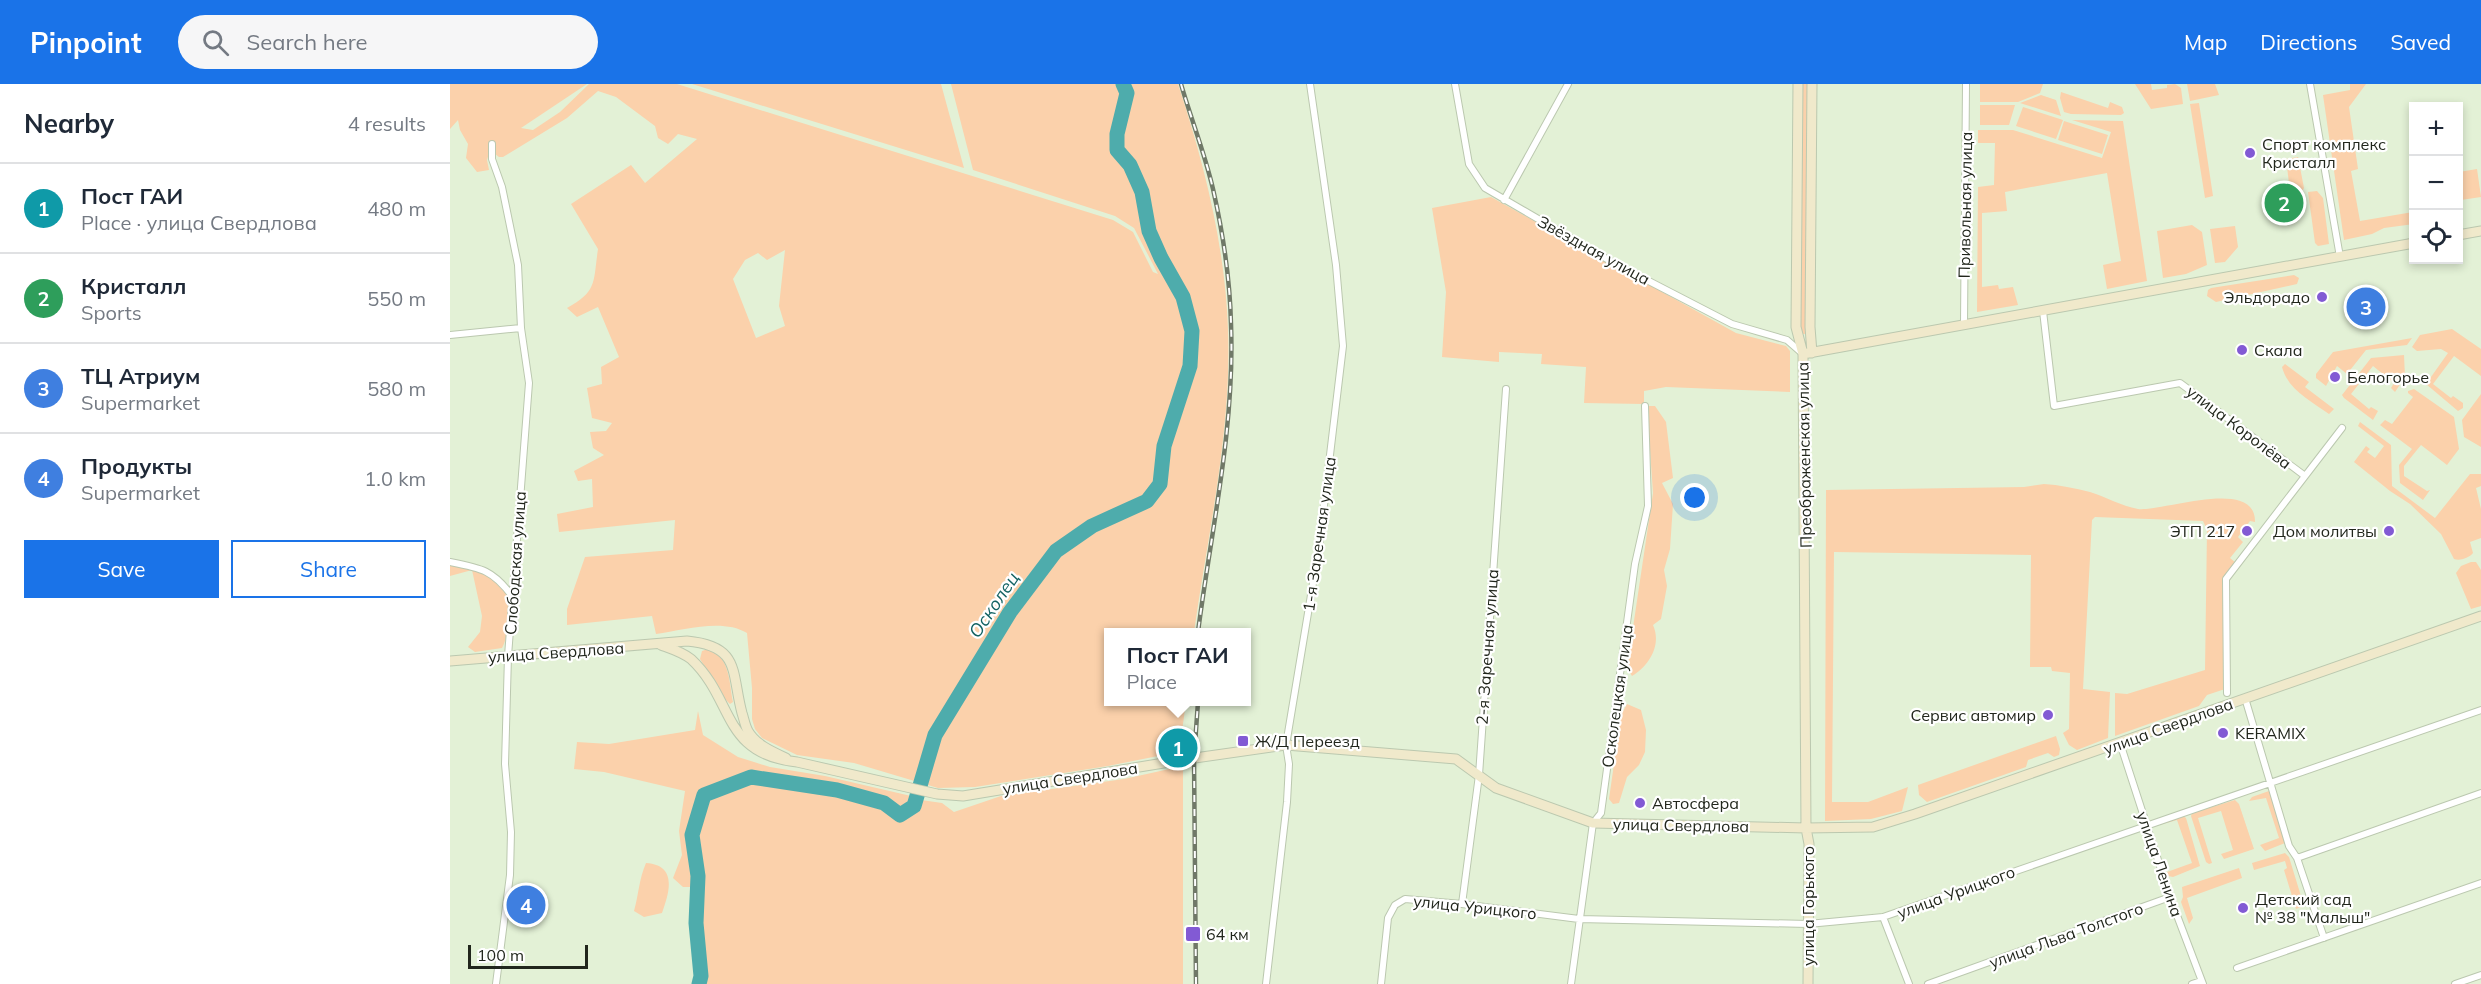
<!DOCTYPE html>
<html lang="en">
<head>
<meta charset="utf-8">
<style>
	body { margin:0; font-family:Mulish,sans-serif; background:#f6f6f7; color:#1f2937 }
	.controls { position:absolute; right:18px; top:18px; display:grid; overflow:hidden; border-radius:0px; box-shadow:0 3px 9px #0003 }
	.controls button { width:54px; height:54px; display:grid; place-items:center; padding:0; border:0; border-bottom:2px solid #e0e1e3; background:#fff; color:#1f2937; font:30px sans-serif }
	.scale { position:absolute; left:18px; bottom:15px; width:120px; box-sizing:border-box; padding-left:6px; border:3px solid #21261c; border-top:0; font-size:16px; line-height:21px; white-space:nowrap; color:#21261c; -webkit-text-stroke:4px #fff; paint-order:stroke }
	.you { position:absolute; left:1245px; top:414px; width:21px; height:21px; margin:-15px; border:4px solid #fff; border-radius:50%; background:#1a73e8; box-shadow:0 0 0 9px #1a73e833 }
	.badge { display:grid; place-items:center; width:39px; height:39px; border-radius:50%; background:#1a73e8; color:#fff; font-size:20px; font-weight:700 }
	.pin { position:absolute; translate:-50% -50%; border:3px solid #fff; box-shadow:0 2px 6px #0006 }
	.popup { position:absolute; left:654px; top:544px; width:147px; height:78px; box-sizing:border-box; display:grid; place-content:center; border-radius:0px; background:#fff; filter:drop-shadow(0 2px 4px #0005); font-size:20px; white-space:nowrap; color:#747a83 }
	.popup b { font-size:22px; color:#1f2937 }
	.popup::after { content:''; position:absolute; left:50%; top:100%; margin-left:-12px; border:12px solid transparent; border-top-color:#fff }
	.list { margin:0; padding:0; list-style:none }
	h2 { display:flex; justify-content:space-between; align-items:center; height:78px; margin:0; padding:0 24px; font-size:26px }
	h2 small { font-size:20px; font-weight:400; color:#747a83 }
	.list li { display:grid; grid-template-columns:39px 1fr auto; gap:18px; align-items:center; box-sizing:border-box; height:90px; padding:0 24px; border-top:2px solid #e0e1e3 }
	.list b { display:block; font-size:22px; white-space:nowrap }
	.list p { margin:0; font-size:20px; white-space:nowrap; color:#747a83 }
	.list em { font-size:20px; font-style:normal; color:#747a83 }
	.actions { display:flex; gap:12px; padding:18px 24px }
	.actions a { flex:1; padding:14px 0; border:2px solid #1a73e8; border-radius:0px; text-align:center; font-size:21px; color:#1a73e8 }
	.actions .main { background:#1a73e8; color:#fff }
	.icon { flex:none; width:33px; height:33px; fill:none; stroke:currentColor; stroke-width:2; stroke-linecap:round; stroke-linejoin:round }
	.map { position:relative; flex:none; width:2031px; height:900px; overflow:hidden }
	header { display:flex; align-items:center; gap:36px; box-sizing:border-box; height:84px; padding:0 30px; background:#1a73e8; color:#fff }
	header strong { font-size:28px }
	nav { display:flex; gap:33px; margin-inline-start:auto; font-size:21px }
	.search { width:420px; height:54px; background:#f6f6f7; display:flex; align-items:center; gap:15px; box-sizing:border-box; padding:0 21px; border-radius:33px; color:#747a83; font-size:22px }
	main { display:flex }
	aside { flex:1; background:#fff }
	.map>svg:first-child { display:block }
	.green { fill:#fbd1ab; fill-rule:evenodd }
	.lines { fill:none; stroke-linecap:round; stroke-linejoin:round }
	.river { stroke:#4eacac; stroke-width:15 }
	.street-casing { stroke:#bbc8af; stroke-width:8 }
	.secondary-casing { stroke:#bbc8af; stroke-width:11 }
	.street { stroke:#fff; stroke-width:6 }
	.secondary { stroke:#f0e9cb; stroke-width:9 }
	.rail-casing { stroke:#707968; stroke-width:4.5 }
	.rail { stroke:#fff; stroke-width:2; stroke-dasharray:7; stroke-linecap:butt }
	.poi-dot { fill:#825ad4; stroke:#fff; stroke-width:2 }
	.labels { text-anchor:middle; stroke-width:4.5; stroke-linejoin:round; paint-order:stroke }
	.poi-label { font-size:16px; fill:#21261c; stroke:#fff; text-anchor:start }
	.street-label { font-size:16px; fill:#21261c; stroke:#fff }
	.water-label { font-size:18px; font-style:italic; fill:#146363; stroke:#fff }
</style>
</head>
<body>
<header>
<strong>Pinpoint</strong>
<div class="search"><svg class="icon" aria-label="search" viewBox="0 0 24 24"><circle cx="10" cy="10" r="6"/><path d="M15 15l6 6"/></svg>Search here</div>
<nav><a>Map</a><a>Directions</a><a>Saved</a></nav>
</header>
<main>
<aside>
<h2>Nearby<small>4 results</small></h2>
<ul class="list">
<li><span class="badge" style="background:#0f9aa8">1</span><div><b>Пост ГАИ</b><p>Place · улица Свердлова</p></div><em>480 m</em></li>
<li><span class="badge" style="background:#2e9e5b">2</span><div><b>Кристалл</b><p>Sports</p></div><em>550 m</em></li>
<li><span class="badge" style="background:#3f7fe0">3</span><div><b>ТЦ Атриум</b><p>Supermarket</p></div><em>580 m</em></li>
<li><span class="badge" style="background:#3f7fe0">4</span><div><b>Продукты</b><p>Supermarket</p></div><em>1.0 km</em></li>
</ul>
<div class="actions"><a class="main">Save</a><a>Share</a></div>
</aside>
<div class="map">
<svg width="2031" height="900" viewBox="0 0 2031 900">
	<rect width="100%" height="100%" fill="#e3f1d6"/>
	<path class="green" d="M0,0H137L71,44L83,46L110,28L139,0H227L663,136L683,148L703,188L708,190L684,144L665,132L523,86L501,0H671L675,9L663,50V68L676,86L689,110L697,148L713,190L721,183C714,171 707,158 703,145C697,127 696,109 688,91C684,82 670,66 670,59C670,40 687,18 676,0H728C754,79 775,161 778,245C782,346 758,449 744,548H659V618H736L732,647L718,656L713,671L658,682L525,703L488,704L404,679L347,671L312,654L305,645L302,635V604L297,549C273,534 233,546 206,550L202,532L117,541V525L135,473L223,466L225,436L109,448L107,430L143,423L142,395L128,397L124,387L154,371L143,364L140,348L156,347L162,339L142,334L137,304L152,300L151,283L169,273L148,223L127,233L117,224C148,207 143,198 148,165L121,120L181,81L195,99L247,55L228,50L218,60L208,54L205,42L166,13L148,7L117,34L53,73H49L40,66L37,76L39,86L27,88L16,74L18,60L10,46L8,36L0,45ZM335,166L329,222L335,242L306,254L283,195L295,176L308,169L317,176Z
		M242,0H491L514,84Z
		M1351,0H1358L1356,250H1350Z
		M1530,0H1593L1590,9L1568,18H1530Z
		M1685,0H1701L1702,6L1717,4V1L1725,0L1731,4L1733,20L1701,25Z
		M1737,0H1765L1769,11L1740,17Z
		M1900,0H1916L1899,23L1908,85L1901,87L1910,137L1963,128L1964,140L1934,144L1922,150L1894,156L1873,11L1900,6Z
		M1611,8L1658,24L1660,18L1672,23L1674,29L1671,31L1621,30L1614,28L1610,14Z
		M1591,11L1606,16L1611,32L1570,19Z
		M1749,19L1763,112L1755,114L1740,20Z
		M1530,21H1565L1559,41H1530Z
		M1573,23L1613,36L1606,55L1566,42Z
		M1622,36L1673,37L1697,197L1657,205L1653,181L1671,177L1657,89L1555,108L1557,127L1532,129V203L1548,201L1549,205L1563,203L1568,221L1527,228L1528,103L1544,101L1545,59H1528V46H1563L1652,74L1661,48Z
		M1614,37L1658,51L1652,70L1608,56Z
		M1848,73L1854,104L1846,117L1841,115L1836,75Z
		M2027,85L2031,113L2011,116L2009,88Z
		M1867,107L1873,114L1879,160L1868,162L1865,159L1858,108Z
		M1041,113L1286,249L1336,262L1340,267V308L1216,303L1194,307V320L1134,319L1136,283L1091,280L1092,270L1049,268V278L992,273L996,208L982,124Z
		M1742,141L1752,148L1757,181L1736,190L1713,194L1707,147Z
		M1785,142L1788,163L1775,178L1765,179L1760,145Z
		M1844,191L1849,194L1847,200L1766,218L1757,212L1758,206L1761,204Z
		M2002,245L2031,265V292L2004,272L1983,300L2001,314L2003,312L2013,319V324L2008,327L1976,300L1998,269L1991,265L1967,267L1962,263L1970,251Z
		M1962,254L1957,261L1916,266L1897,290L1887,282L1876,302L1866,294V290L1883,268Z
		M1954,271L1955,293L1945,308L1941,304L1944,299L1923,282L1901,310L1919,325L1921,323L1928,327L1923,336L1894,314L1892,311L1921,274Z
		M1835,280L1859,298L1855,303L1884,325L1879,330C1861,317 1838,306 1832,283Z
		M1964,305L2004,333L2009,365L1997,381L1971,361L1954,382V392L1977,407L1980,406L1973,416L1950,399L1949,381L1962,365L1930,341L1935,336L1942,340L1963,313L1958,309V307Z
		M2031,310V363L2014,353L2012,336Z
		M1197,322H1205L1216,338L1223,394L1212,399L1223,420L1220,465L1214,486L1217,502L1211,535L1203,541C1212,561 1199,582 1182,592L1177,584L1203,409Z
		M1910,338L1941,361L1942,402L1985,434L2020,390H2031V402L2026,404L2031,425V454L2020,458L2023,469C2019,474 2010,477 2004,475L1991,450L1960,420L1940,407L1904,378L1916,362L1920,365L1917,368L1925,374L1934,362L1908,342Z
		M1594,400C1609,401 1625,404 1640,408C1656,413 1671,422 1688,425C1711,428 1806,392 1805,438L1800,437L1788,453L1793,458L1780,474L1786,479L1774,494L1775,605L1757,611L1749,622L1665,652V609L1677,610L1755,586L1757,446L1753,437L1645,433L1642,436L1633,605L1660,608L1658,654L1627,666L1619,661L1613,649L1619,645L1620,589L1602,587L1601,583H1580L1581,471L1384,468L1382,718H1418L1458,703L1452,727L1421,735L1375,737L1376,406L1574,403Z
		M2021,478H2026L2031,486V522L2021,525L2006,489L2011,482Z
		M0,481C20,484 56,492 60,518C60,524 58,531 58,537C57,546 57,555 52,564L25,568L18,563L30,548L32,532L22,486L0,492Z
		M258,565C280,572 279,598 283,618L280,620L273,613L250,575L252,567Z
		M1177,620L1191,626L1196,646L1195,668L1189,681L1177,693L1169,719L1163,720L1159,715L1171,631Z
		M248,627L253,651L288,673L320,683L375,692L461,712L462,722L448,727L435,717L388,703L301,690L251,708L249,752L256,713L302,698L387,710L432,723L449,735L468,725L471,716L492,719L504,728L551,712L674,695L733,682V900H253L248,837L254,803H233L223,794L232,771L229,747L235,707L154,688L124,685L127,658L159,660L245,646Z
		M1606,652L1610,665L1609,671L1604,673L1598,669L1578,676L1576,683L1477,718L1469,711L1468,701Z
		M1819,707L1822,708L1835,759L1815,767L1810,761L1829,754L1816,714L1799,717L1802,713Z
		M1785,716L1789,720L1804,765L1774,775L1771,770L1783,766L1771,727L1748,734L1762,779L1759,780L1756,778L1741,732L1742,729Z
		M1733,732L1736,734L1750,782L1723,793L1718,792L1717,788L1742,779L1727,736L1702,743Z
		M1835,769L1839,773L1854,822L1846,825L1834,786L1837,784L1835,777L1804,786L1802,779Z
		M196,779C227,781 220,807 212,829L194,833L184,827C189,809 189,795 196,779Z
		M1789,784L1792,794L1737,814L1743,834L1739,840L1731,818L1733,813L1732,803Z"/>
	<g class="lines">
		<path class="river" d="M249,900L251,892L246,839L248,792L242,751L254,711L301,693L387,706L434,719L450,731L464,722L485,651L560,528L606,467L642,442L697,417L710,400L714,362L740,282L742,247L733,213L711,174L699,147L692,108L680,81L667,66V50L677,9L673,0"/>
		<g class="street-casing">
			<path id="street" d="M1005,0L1019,80L1035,104L1162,178L1282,240L1337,256L1353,270
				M1860,0L1890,173
				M42,60V75L52,103L68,181L71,244L79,299L58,572L55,680L61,748L60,791L46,900
				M1054,116L1118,0
				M1593,227L1604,322L1730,299L1855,392
				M1514,241L1516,0
				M0,251L71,244
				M0,478C31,484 43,486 62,512
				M1777,609L1776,495L1892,344
				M1795,614L1839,762L1847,774L1874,854
				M1670,659L1720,813L1753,900
				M1847,774L2031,709
				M1012,820L1029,691L1056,305
				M1433,833L1459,900
				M1787,884L2031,799
				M816,900L837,718L839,680L836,661L869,463L893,262L886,181L860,0
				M931,900L938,834L945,821L955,815L1012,820L1129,835L1358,840L1433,833L2031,626
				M1121,900L1143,739L1151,729L1185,480L1198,422L1195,322
				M1478,900L1720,813
				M1742,900L1751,897
				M2005,900L2031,891"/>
		</g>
		<g class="secondary-casing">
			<path id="secondary" d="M1348,0L1346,243L1353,270L1356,744L1359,760L1358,900
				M1362,0L1360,243L1362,269
				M2008,151L2031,147
				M1353,270L1964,159
				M211,561C222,565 232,568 241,575C285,616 271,670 347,678L487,710L513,712L738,675L836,661L1006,675L1046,704L1143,739L1356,744L1423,743L1465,730L2031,532
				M0,577L237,557C291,562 281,588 292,629C294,635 295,642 298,647C306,661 323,668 336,674"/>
		</g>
		<use href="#street" class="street"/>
		<use href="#secondary" class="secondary"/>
		<g class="rail-casing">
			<path id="rail" d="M731,0C741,35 755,70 763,105C773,149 780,196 781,240C785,345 761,446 748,548
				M746,900L744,674L748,618"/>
		</g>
		<use href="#rail" class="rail"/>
	</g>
	<g class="poi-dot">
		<circle cx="1800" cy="69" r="6"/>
		<circle cx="1872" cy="213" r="6"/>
		<circle cx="1792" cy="266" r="6"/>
		<circle cx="1885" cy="293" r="6"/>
		<circle cx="1797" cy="447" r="6"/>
		<circle cx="1939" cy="447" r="6"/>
		<circle cx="1598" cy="631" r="6"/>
		<circle cx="1773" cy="649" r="6"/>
		<rect x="787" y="651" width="12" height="12" rx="3"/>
		<circle cx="1190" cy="719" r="6"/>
		<circle cx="1793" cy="824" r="6"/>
		<rect x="735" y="842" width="16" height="16" rx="3"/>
	</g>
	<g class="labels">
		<g class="poi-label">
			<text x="1812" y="66">Спорт комплекс<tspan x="1812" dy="18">Кристалл</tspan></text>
			<text x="1860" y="219" text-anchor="end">Эльдорадо</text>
			<text x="1804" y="272">Скала</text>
			<text x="1897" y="299">Белогорье</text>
			<text x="1785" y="453" text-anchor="end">ЭТП 217</text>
			<text x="1927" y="453" text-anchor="end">Дом молитвы</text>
			<text x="1586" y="637" text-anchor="end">Сервис автомир</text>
			<text x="1785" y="655">KERAMIX</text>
			<text x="805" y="663">Ж/Д Переезд</text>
			<text x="1202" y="725">Автосфера</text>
			<text x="1805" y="821">Детский сад<tspan x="1805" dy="18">№ 38 "Малыш"</tspan></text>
			<text x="756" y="856">64 км</text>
		</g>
		<g class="street-label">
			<text transform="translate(1515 121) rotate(-89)" y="6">Привольная улица</text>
			<text transform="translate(1144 166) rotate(29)" y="6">Звёздная улица</text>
			<text transform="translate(1789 343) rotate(37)" y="6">улица Королёва</text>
			<text transform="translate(1354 371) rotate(-91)" y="6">Преображенская улица</text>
			<text transform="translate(869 450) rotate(-82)" y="6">1-я Заречная улица</text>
			<text transform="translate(65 479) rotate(-86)" y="6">Слободская улица</text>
			<text transform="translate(1037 563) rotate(-86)" y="6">2-я Заречная улица</text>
			<text transform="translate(106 568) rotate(-4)" y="6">улица Свердлова</text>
			<text transform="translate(1167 612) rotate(-82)" y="6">Осколецкая улица</text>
			<text transform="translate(1718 642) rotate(-20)" y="6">улица Свердлова</text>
			<text transform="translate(620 694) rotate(-9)" y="6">улица Свердлова</text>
			<text transform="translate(1231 741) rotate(1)" y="6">улица Свердлова</text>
			<text transform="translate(1710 780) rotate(71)" y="6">улица Ленина</text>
			<text transform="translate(1506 808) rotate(-20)" y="6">улица Урицкого</text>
			<text transform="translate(1358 822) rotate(-90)" y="6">улица Горького</text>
			<text transform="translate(1025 823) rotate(6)" y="6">улица Урицкого</text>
			<text transform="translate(1616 851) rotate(-20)" y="6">улица Льва Толстого</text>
		</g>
		<g class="water-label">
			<text transform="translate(544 521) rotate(-56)" y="6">Осколец</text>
		</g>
	</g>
</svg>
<div class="controls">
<button>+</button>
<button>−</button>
<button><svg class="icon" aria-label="locate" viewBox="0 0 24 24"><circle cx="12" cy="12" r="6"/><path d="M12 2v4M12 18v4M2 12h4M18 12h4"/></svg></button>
</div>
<div class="scale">100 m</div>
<div class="you"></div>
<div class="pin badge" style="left:728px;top:664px;background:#0f9aa8">1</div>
<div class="popup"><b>Пост ГАИ</b>Place</div>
<div class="pin badge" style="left:1834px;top:119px;background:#2e9e5b">2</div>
<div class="pin badge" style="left:1916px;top:223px;background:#3f7fe0">3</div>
<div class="pin badge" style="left:76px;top:821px;background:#3f7fe0">4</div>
</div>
</main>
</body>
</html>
